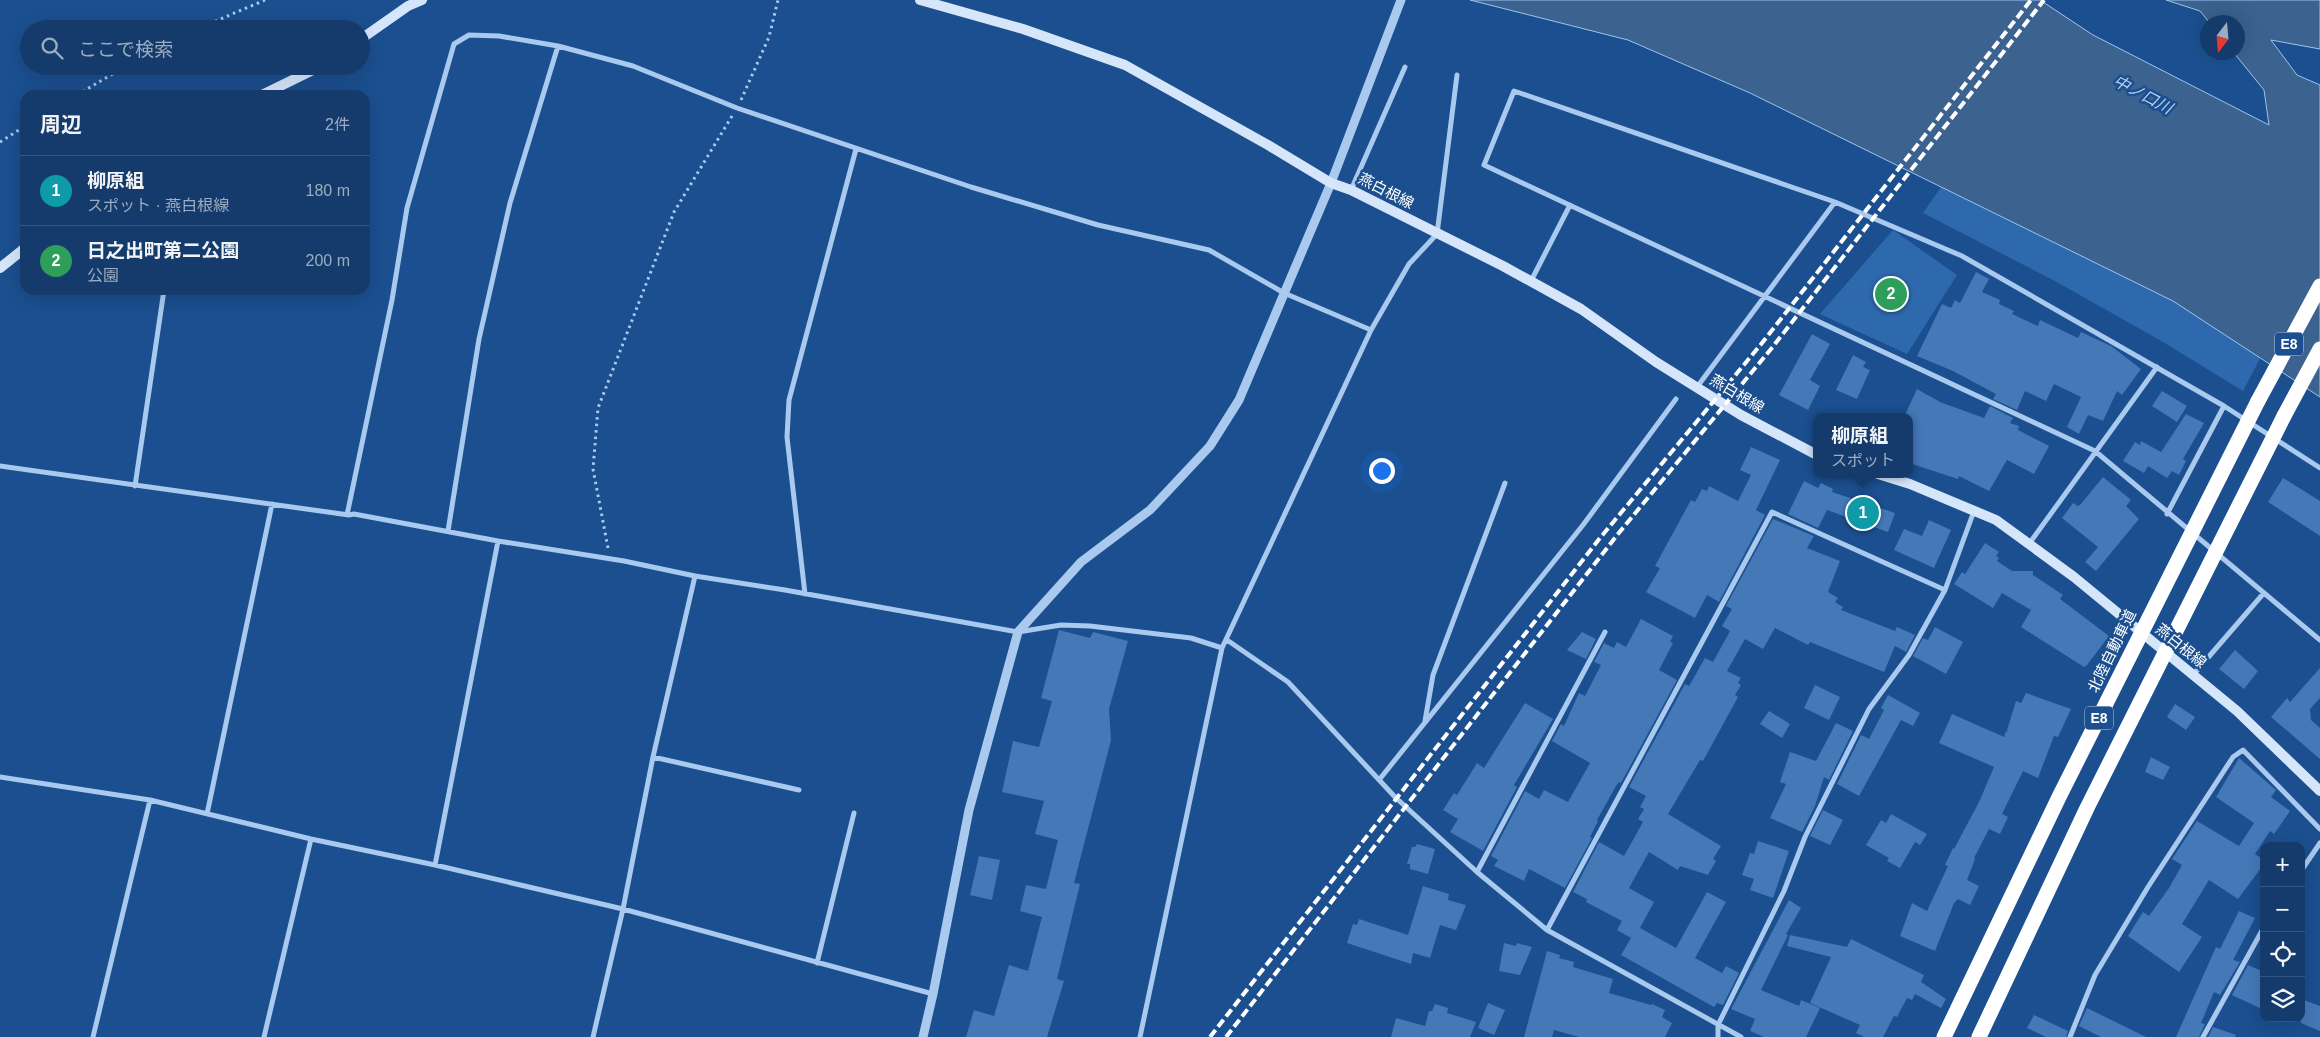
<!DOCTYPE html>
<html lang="ja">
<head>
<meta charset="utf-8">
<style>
	body { margin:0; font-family:Helvetica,"Noto Sans JP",sans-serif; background:#1d4271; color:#f1f3f6 }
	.controls { position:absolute; right:15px; bottom:15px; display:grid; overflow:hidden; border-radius:10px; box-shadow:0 5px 20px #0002 }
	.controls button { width:45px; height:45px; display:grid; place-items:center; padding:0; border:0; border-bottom:1px solid #33557e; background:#143b6b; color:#f1f3f6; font:25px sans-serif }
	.compass { position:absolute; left:2200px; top:15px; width:45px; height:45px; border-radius:50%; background:#143b6b; box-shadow:0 5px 20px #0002; rotate:196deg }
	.you { position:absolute; left:1381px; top:470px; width:18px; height:18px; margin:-12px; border:4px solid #fff; border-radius:50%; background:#1a73e8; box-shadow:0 0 0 8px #1a73e833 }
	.badge { display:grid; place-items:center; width:32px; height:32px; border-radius:50%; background:#ffd166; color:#fff; font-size:16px; font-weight:700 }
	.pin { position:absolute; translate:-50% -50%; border:2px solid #fff; box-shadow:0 1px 5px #0006 }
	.popup { position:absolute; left:1813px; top:413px; width:100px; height:65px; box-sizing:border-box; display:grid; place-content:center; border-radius:10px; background:#143b6b; filter:drop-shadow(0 1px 4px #0005); font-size:16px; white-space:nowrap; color:#9dadc1 }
	.popup b { font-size:19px; color:#f1f3f6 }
	.popup::after { content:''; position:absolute; left:50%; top:100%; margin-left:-10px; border:10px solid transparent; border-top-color:#143b6b }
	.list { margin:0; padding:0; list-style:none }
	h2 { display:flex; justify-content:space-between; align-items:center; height:65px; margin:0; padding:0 20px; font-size:21px }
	h2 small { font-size:16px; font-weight:400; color:#9dadc1 }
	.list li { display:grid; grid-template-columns:32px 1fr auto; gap:15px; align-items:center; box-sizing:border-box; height:70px; padding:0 20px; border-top:1px solid #33557e }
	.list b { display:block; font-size:19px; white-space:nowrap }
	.list p { margin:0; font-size:16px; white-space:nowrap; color:#9dadc1 }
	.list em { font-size:16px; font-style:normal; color:#9dadc1 }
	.icon { flex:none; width:28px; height:28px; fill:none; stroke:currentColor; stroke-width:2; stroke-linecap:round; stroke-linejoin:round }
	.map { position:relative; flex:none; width:2320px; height:1037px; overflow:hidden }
	.search { position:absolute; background:#143b6b; box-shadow:0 5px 20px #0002; left:20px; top:20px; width:350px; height:55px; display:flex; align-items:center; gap:12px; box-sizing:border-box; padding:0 18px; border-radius:28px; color:#9dadc1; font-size:19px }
	.panel { position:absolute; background:#143b6b; box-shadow:0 5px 20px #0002; left:20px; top:90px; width:350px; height:205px; border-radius:15px }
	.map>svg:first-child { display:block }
	.green { fill:#2e69ad }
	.water { fill:#3c6290; stroke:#9cc4f0 }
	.building { fill:#4478b7 }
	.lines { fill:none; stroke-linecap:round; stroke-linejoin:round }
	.path { stroke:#a9c9ee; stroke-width:3; stroke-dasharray:2.5 4; stroke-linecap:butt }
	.minor { stroke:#a9c9ee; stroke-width:5 }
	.tertiary { stroke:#a9c9ee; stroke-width:9 }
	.secondary { stroke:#d6e6fa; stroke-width:10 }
	.motorway { stroke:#fff; stroke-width:15 }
	.rail { stroke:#fff; stroke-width:4; stroke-dasharray:9 4; stroke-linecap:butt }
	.motorway-bridge { stroke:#fff; stroke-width:15 }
	.labels { text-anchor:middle; stroke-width:5; stroke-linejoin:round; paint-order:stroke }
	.shield { fill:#1b4f8f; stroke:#bbcadd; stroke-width:1 }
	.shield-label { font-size:14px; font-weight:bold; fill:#fff }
	.street-label { font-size:15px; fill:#fff; stroke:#1b4f8f }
	.water-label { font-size:16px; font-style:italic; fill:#b5d3f5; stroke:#1b4f8f }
</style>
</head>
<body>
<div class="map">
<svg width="2320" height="1037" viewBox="0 0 2320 1037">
	<rect width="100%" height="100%" fill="#1b4f8f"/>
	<path class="green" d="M1948,177L2266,347L2243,391L2163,342L2055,281L1923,213Z
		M1893,230L1957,275L1907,354L1820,314Z"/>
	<path class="water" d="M1470,0H2040L2093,35L2269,125L2264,90L2234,53L2238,52V22H2209L2200,11L2166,0H2320V49L2271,40L2297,75L2320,85V397L2173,301L1750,93L1628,40Z"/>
	<path class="building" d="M1976,272L1989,279L1982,292L2000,300L1999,304L2014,311L2012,314L2038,326L2040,320L2078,338L2081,332L2111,346L2141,369L2122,395L2117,391L2103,421L2088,415L2079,434L2067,427L2081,397L2054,384L2046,401L2025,391L2017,410L1993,399L1996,394L1953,371L1917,356L1942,304L1951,308L1955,300L1960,303Z
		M1812,334L1830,344L1810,380L1820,386L1808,410L1779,395Z
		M1853,355L1866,362L1863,367L1870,370L1857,399L1836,390Z
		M1917,389L1940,402L1984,418L1990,406L2013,418L2010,423L2019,426L2018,430L2049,446L2034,474L2007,460L1989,491L1959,476L1958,479L1909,463V417H1904Z
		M2162,391L2187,406L2177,422L2152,406Z
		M2186,414L2204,423L2183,459L2186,461L2179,475L2172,471L2167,478L2148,466L2144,473L2123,461L2135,442L2140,445L2141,441L2161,452Z
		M1751,447L1780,460L1756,510L1765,515L1719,602L1707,595L1695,618L1646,592L1660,568L1655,566L1691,500L1695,502L1702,489L1707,491L1709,486L1738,501L1751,475L1740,470Z
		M2103,477L2131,500L2126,506L2139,519L2096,571L2085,562L2098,547L2062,518L2073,503L2078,506L2081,504Z
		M2283,478L2320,501V536L2268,502Z
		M1804,481L1818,488L1821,483L1833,489L1832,492L1895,513L1888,532L1827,510L1818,528L1788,514Z
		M1773,519L1814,536L1807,548L1840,561L1828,592L1838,598L1835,602L1843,607L1841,610L1895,631L1897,627L1915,635L1906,652L1895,646L1884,672L1810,642L1808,645L1775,628L1763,649L1745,639L1727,671L1741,678L1738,683L1741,685L1735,695L1738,697L1703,761L1700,760L1668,814L1721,846L1713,859L1716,861L1708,875L1680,866L1678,870L1649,852L1629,888L1654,902L1640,928L1676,948L1707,892L1726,902L1695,958L1722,973L1726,966L1739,973L1723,1005L1717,1003L1714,1007L1621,955L1631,938L1617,930L1622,921L1586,902L1587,899L1573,892L1599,842L1624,856L1643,822L1638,819L1644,809L1640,807L1646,796L1629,787L1685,684L1689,686L1705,658L1713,662L1730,631L1722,626L1732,609L1726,606Z
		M1929,520L1951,530L1934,568L1894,550L1904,529L1922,536Z
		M1985,543L1999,552L1996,556L1999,558L1997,561L2012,571H2033V575L2063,595L2060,599L2109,636L2087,665L2084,667L2021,627L2031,610L2002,593L1993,608L1954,584L1962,572L1965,574Z
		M1641,619L1673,636L1670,642L1673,643L1659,670L1677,680L1621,783L1619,782L1616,786L1597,820L1598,821L1590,837L1592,838L1565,888L1529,869L1524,881L1494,866L1498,860L1491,856L1525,791L1539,799L1544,790L1568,802L1590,763L1552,741L1561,724L1564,726L1579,693L1585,696L1601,665L1594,662L1604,643L1614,648L1617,642L1626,647Z
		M1935,627L1963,642L1946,674L1913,656L1923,638L1928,640Z
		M1059,630L1090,638L1093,632L1128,641L1109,709L1111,740L1074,883L1080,884L1057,979L1064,981L1047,1037H966L974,1010L994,1016L1009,965L1028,971L1042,917L1020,911L1026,885L1046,889L1058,840L1035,834L1044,801L1002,792L1013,741L1039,747L1052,701L1041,698Z
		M1582,632L1596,639L1586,659L1567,650Z
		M2235,650L2258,671L2244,689L2219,669Z
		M2320,668V698L2310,709L2311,720L2320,728V759L2271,717L2287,698L2290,702Z
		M1815,685L1840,697L1829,720L1804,708Z
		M2026,693L2071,709L2058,737L2054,736L2038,778L2023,771L2002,814L2008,817L2000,834L1989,829L1974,858L1975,859L1967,880L1979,886L1970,905L1958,899L1954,903L1935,951L1900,936L1912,903L1927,911L1948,866L1945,865L1953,848L1954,849L1979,802L1994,767L1939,743L1952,714L2004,737L2006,731L2008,732L2007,730L2016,701L2021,703Z
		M1888,695L1920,713L1913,726L1901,720L1859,796L1837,784L1861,735L1869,739L1884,710L1881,708Z
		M1525,703L1553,719L1514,785L1517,787L1483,851L1450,832L1458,819L1443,810L1454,793L1457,795L1477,763L1484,768Z
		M2175,704L2195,717L2186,730L2167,717Z
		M1769,711L1790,724L1782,738L1760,724Z
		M1836,723L1853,731L1829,780L1824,777L1815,806L1802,832L1770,818L1786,784L1780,782L1790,752L1816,761Z
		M2151,757L2170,767L2163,780L2145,772Z
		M2239,758L2276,790L2271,797L2290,811L2274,834L2270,831L2255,854L2264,860V864L2238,899L2209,880L2182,924L2202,937L2179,972L2128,936L2143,912L2149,916L2169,888L2182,865L2172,859L2197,821L2239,846L2254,823L2216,797Z
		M1823,810L1843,820L1830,845L1810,836Z
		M1891,814L1927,834L1920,845L1915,842L1900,868L1887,861L1889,858L1866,845L1881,820L1886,823Z
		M1758,841L1789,851L1773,898L1750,890L1754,879L1742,875L1750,853L1754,854Z
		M1417,844L1435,849L1428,874L1410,869V864H1407L1412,847H1415Z
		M979,856L1000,860L992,900L970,895Z
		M1423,886L1449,894L1448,900L1466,905L1456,930L1440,925L1430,958L1413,953L1411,964L1347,943L1353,924L1357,925L1359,919L1408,935Z
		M1789,900L1801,908L1786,934L1788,935L1761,990L1799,1006L1801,1000L1820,1008L1806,1037H1764L1750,1031L1755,1019L1731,1009Z
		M2239,911L2255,918L2233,960L2240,962L2220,995L2214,992L2201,1023L2205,1024L2199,1037H2176L2216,947L2220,949Z
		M1790,935L1847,947L1851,939L1924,975L1921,982L1946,999L1941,1008L1915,994L1912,1000L1907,998L1897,1017L1894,1016L1883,1037H1864L1856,1033L1860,1025L1810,1003L1831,957L1787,946Z
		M1504,943L1516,946L1517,943L1532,947L1520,975L1499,971Z
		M1547,951L1560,955L1559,958L1574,962L1573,967L1613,979L1609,993L1651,1005L1652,1004L1665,1010L1662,1017L1672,1023L1665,1037H1579L1554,1030L1552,1037H1524Z
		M2248,965L2264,972V1010L2232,995Z
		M2301,999L2320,1006V1031L2301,1023Z
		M1488,1003L1505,1010L1494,1035L1478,1028Z
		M1435,1004L1448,1008L1447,1013L1476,1022L1470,1037H1391L1396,1018L1425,1026L1429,1011H1432Z
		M2087,1008L2146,1037H2101L2079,1026Z
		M2034,1015L2068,1031L2066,1037H2046L2027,1028Z
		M2213,1027L2236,1035L2235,1037H2208Z"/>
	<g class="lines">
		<path class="path" d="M197,29L265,0
			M77,95L126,66
			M741,100L769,37L778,0
			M0,142L25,126
			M608,548L593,469L598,408L674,212L732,116"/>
		<path class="minor" d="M1351,190L1405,67
			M1835,202L1962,256L2224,406
			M1531,281L1570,205
			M1697,387L1835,202L1514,91L1484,165L2095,451L2320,640
			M0,466L349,515L354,514L498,541L624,561L695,576L785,590L1018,632L1061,625L1090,626L1191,638L1222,648
			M135,486L164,290
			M2167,514L2224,406L2320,468
			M347,515L392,300L407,208L454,44L469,35L499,36L558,46L633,66L737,108L971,187L1098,225L1209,250L1284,293L1371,330
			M448,531L479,339L510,203L558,46
			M2029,544L2157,367
			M805,594L787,437L789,400L856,149
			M1227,640L1288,682L1395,797L1477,872L1547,930L1741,1037
			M2193,675L2263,594
			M1425,721L1433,675L1505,483
			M653,757L799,790
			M0,777L150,800L311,839L435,865L623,909L933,994
			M1379,780L1583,525L1676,399
			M207,814L272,504
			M435,865L498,541
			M2301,871L2320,843
			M1477,872L1605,632
			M1547,930L1772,512L1945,590
			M817,963L854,813
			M93,1037L150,800
			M264,1037L311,839
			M593,1037L623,909L653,757L695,576
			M1140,1037L1222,648L1371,330L1409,264L1437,234L1457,75
			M1718,1037V1025L1784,891L1805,837L1869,709L1909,655L1945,590L1974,511
			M2070,1037L2095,975L2148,887L2233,757L2243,750L2320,829
			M2203,1037L2264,927"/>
		<path class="tertiary" d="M923,1037L933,994L969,810L1018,632L1081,562L1150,510L1210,446L1239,400L1331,183L1401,0"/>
		<path class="secondary" d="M920,0L1023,29L1125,65L1268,145L1331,183L1351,190L1503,266L1581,309L1656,362L1741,415L1817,455
			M361,39L408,6L422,0
			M262,95L321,66
			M0,268L25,248
			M1878,474L1910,484L1996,520L2029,544L2074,577L2237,711L2320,791"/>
		<path class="motorway" d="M2258,401L2320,286
			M2284,416L2320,349"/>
		<path class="rail" d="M1210,1037L1600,538L1762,343L2031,0
			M1226,1037L1618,534L1771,349L2044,0"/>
		<path class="motorway-bridge" d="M1944,1037L2059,797L2258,401
			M1979,1037L2087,808L2284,416"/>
	</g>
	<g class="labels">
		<g class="shield">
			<rect x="2275" y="332.5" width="28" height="23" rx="4"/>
			<rect x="2085" y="706.5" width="28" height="23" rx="4"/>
		</g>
		<g class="shield-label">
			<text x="2289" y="349">E8</text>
			<text x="2099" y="723">E8</text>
		</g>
		<g class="street-label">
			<text transform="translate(1386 191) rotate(27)" y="5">燕白根線</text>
			<text transform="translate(1737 394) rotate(31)" y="5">燕白根線</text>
			<text transform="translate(2181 646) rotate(39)" y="5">燕白根線</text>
			<text transform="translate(2112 651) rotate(-64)" y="5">北陸自動車道</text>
		</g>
		<g class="water-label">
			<text transform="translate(2143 94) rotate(28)" y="6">中ノ口川</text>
		</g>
	</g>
</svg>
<div class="controls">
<button>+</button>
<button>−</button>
<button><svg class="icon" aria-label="locate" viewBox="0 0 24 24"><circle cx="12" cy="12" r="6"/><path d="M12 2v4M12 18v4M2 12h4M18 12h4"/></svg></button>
<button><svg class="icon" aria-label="layers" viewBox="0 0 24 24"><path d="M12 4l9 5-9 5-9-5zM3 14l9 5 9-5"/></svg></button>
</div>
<svg class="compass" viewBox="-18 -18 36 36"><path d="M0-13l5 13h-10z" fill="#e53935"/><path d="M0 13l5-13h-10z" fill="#9dadc1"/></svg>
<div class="you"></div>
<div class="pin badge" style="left:1863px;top:513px;background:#0f9aa8">1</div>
<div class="popup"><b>柳原組</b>スポット</div>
<div class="pin badge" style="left:1891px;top:294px;background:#2e9e5b">2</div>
<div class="search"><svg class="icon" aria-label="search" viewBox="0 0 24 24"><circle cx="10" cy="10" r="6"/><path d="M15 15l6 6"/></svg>ここで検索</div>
<section class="panel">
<h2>周辺<small>2件</small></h2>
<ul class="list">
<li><span class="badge" style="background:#0f9aa8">1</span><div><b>柳原組</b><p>スポット · 燕白根線</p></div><em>180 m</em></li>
<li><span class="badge" style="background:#2e9e5b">2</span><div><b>日之出町第二公園</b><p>公園</p></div><em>200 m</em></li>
</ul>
</section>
</div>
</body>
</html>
